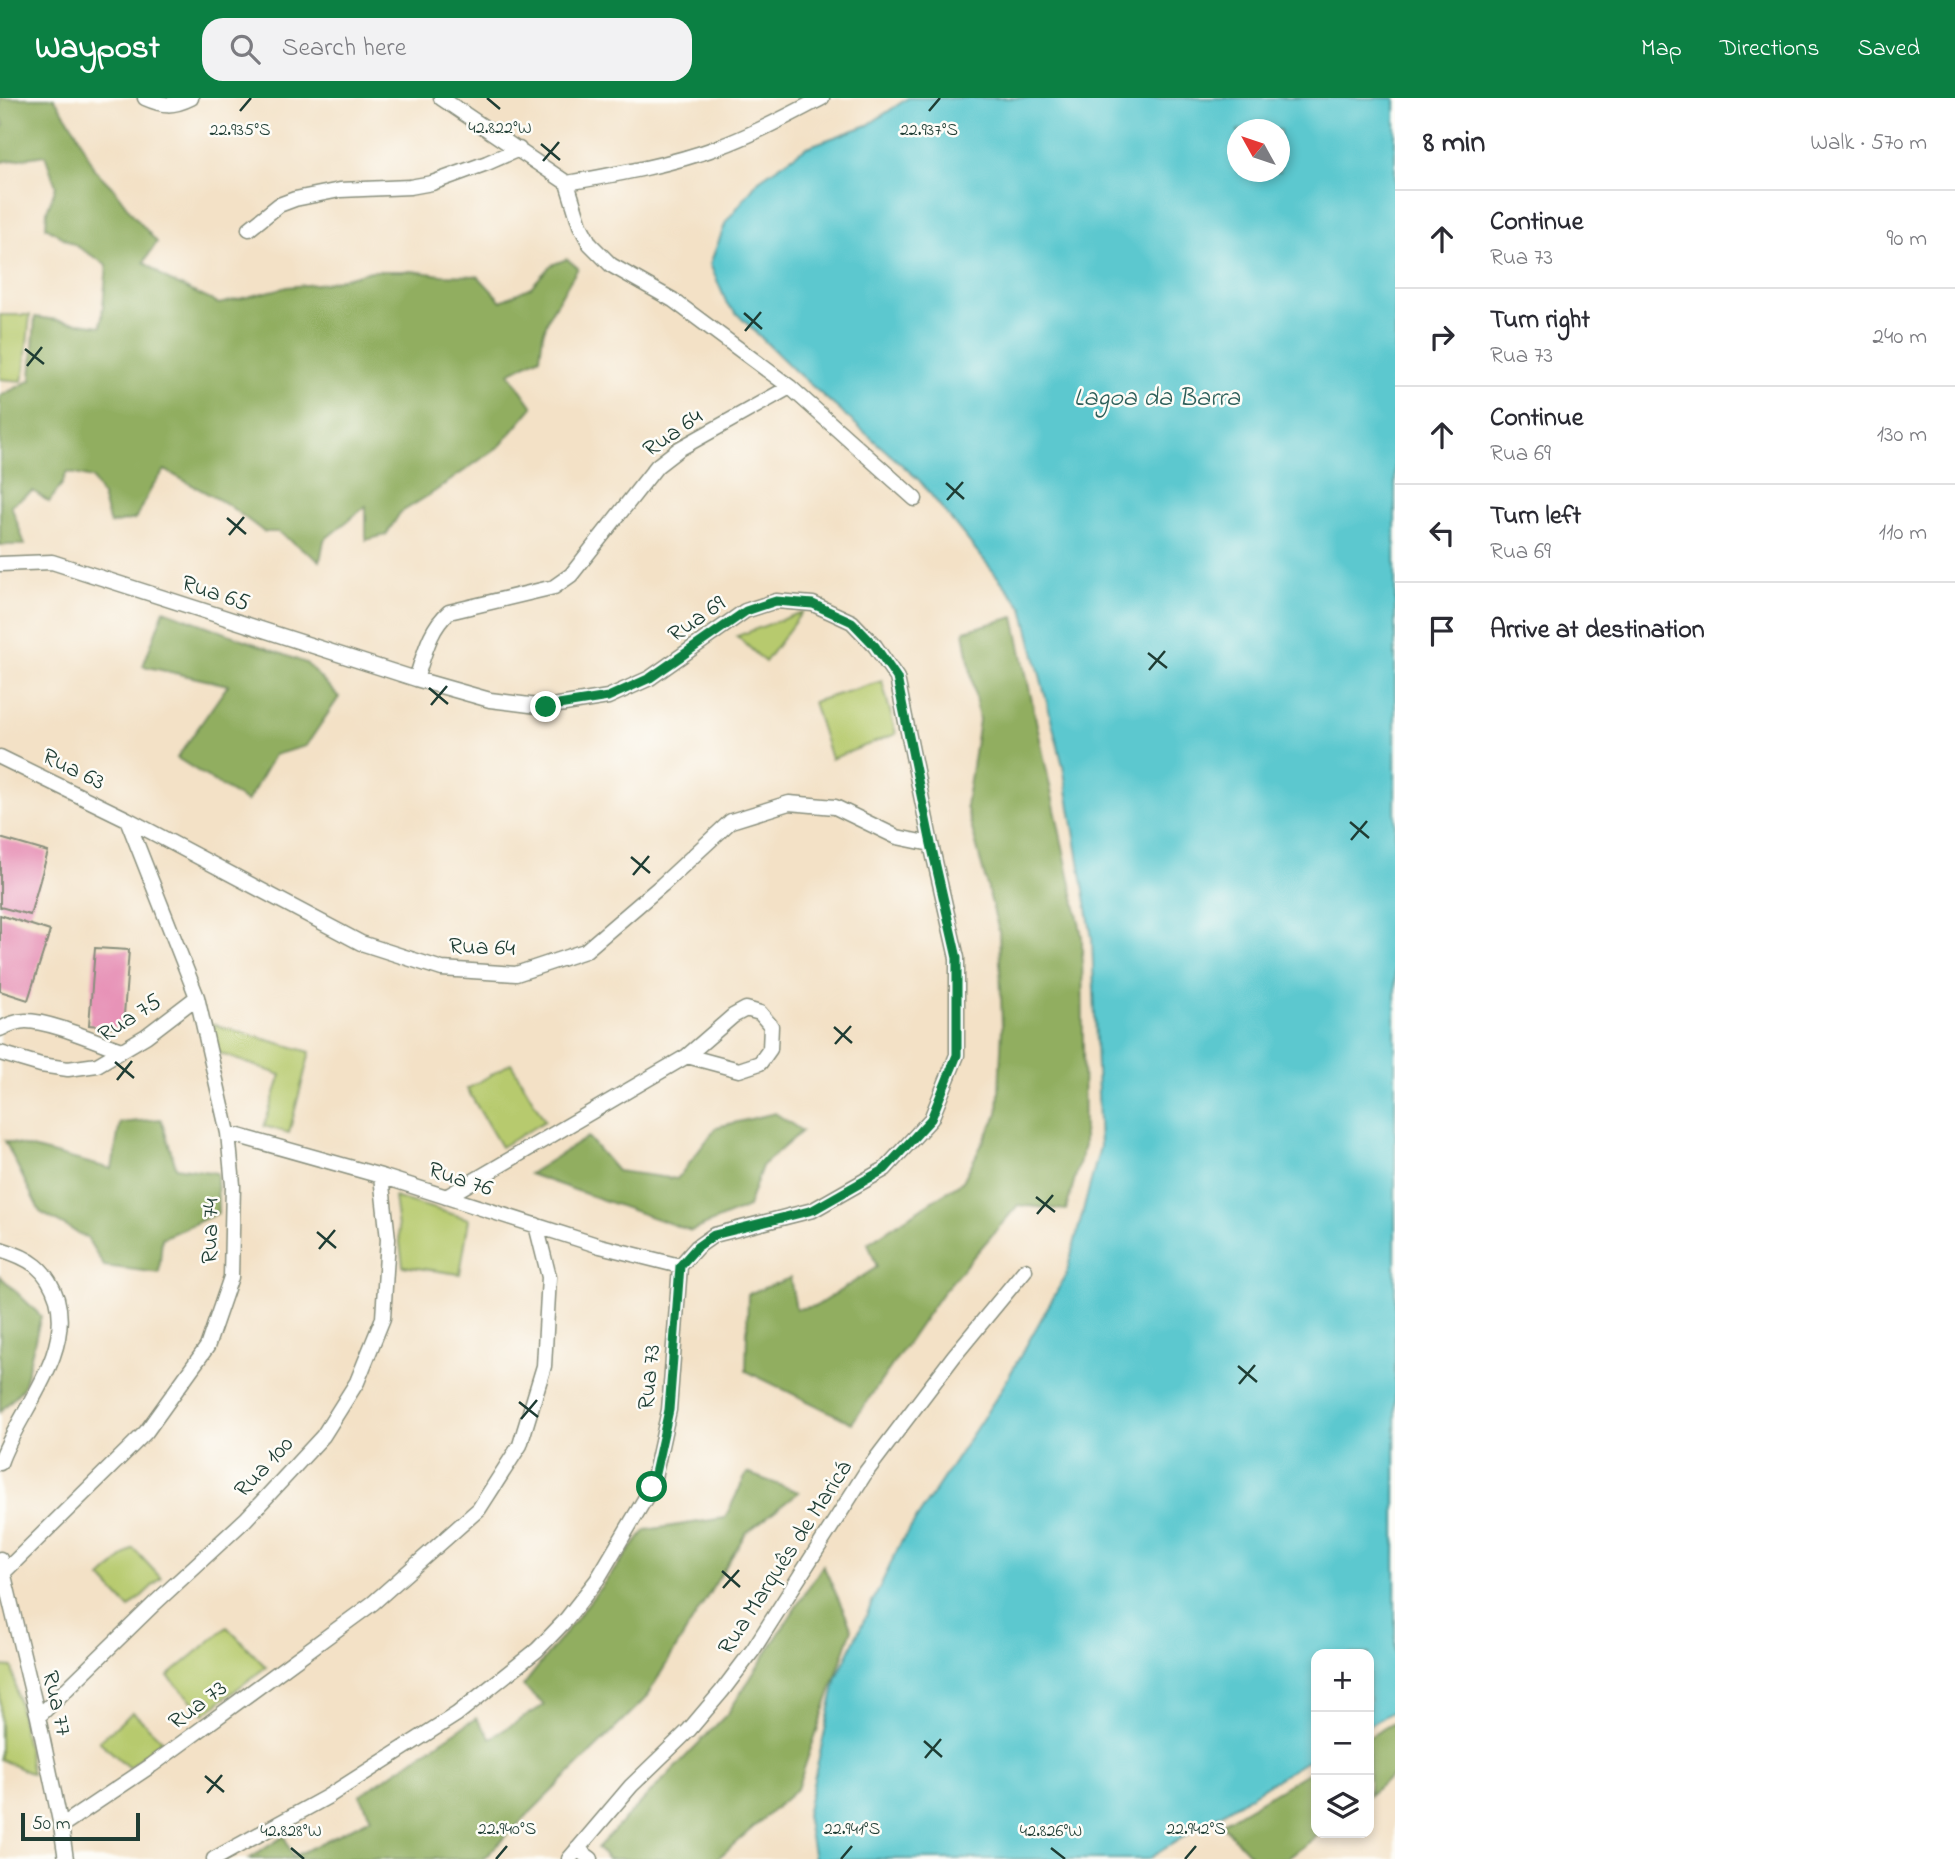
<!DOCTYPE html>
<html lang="en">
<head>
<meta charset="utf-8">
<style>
	body { margin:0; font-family:"Indie Flower",sans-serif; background:#f2f2f3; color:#2b2b33 }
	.controls { position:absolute; right:21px; bottom:21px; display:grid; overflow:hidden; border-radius:14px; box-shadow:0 4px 10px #0003 }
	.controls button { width:63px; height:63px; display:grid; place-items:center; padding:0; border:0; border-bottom:2px solid #e1e1e2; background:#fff; color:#2b2b33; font:35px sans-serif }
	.compass { position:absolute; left:1227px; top:21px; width:63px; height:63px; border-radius:50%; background:#fff; box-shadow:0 4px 10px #0003; rotate:310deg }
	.scale { position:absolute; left:21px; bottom:18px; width:119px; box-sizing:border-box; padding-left:7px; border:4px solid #1f3d34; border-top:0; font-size:19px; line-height:24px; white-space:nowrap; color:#1f3d34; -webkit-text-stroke:5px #fdfcf7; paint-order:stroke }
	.stop { position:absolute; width:21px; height:21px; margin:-16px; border:5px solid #0b8043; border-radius:50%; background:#fff }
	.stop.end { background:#0b8043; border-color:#fff; box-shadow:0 2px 7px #0008 }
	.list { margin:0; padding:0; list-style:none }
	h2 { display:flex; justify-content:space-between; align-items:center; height:91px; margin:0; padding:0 28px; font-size:30px }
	h2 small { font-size:23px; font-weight:400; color:#7c7c81 }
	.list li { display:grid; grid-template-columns:46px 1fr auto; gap:21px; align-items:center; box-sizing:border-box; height:98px; padding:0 28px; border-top:2px solid #e1e1e2 }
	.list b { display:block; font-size:26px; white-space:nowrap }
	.list p { margin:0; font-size:23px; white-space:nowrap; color:#7c7c81 }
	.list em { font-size:23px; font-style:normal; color:#7c7c81 }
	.icon { flex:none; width:38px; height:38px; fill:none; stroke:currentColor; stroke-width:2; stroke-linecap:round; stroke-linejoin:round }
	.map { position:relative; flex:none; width:1395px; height:1761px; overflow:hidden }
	header { display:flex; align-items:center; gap:42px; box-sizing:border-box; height:98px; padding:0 35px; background:#0b8043; color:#fff }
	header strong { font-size:33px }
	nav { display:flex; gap:38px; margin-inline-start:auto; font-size:24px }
	.search { width:490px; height:63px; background:#f2f2f3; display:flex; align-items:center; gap:18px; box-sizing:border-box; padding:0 24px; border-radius:21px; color:#7c7c81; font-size:26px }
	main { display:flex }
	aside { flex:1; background:#fff }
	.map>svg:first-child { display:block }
	.green { fill:#b7ca6e; stroke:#6b8451; stroke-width:2 }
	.forest { fill:#91ae61; stroke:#58764a; stroke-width:2 }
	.water { fill:#5bc8cf; stroke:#3d8282; stroke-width:2; fill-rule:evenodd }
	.building { fill:#e793b7 }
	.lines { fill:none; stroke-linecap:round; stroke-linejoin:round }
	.street-casing { stroke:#898f7d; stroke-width:17 }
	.street { stroke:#fff; stroke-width:14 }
	.route { stroke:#0b8043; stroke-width:9 }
	.ticks { fill:none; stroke:#1f3d34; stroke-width:2.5 }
	.labels { text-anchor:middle; stroke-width:5; stroke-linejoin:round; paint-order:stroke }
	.street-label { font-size:24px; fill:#1f3d34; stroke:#fdfcf7 }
	.water-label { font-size:26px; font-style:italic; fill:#2e605b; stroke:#fdfcf7 }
	.ticks-label { font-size:18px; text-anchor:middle; fill:#1f3d34; stroke:#fdfcf7; stroke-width:5; stroke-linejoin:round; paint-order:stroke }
</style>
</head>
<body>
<header>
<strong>Waypost</strong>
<div class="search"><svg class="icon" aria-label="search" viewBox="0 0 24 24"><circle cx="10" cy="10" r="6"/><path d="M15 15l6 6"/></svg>Search here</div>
<nav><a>Map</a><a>Directions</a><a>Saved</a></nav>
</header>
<main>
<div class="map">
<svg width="1395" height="1761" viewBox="0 0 1395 1761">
	<rect width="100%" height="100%" fill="#fdfcf7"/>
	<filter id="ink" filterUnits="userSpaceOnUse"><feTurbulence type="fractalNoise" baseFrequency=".0143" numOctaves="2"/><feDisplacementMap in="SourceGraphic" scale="14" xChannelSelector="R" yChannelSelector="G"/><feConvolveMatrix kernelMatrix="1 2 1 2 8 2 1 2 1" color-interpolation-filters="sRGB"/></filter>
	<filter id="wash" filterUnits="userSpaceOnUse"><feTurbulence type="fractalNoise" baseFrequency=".00686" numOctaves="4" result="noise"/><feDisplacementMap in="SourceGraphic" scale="28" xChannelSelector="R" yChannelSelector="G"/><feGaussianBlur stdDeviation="1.57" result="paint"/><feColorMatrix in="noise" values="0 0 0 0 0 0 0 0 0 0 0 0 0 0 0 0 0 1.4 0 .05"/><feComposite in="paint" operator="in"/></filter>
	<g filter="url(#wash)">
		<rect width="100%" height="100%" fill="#f3e1c6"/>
		<path class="green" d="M0,217H30L24,277L23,278L22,283L0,281Z
			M802,514L765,564L737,538Z
			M882,583L896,636L831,661L813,604Z
			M212,926L310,954L289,1035L264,1028L281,977L216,954Z
			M511,965L545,1023L501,1049L467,991Z
			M394,1099L469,1121L460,1176L403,1168Z
			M133,1450L161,1480L129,1510L101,1480Z
			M227,1529L266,1569L204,1616L168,1578Z
			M0,1568L12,1569L32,1676L0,1661Z
			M133,1614L162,1642L129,1670L99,1643Z"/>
		<path class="forest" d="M0,0H54L76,33L94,71L114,91L134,118L157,144L144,164L166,181L219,206L287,189L326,185L371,173H412L441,177L478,178L501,203L531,189L551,167L567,161L578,170L550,216L543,236L540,259L509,275L533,309L501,347L434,394L400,415L386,437L366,442V408L324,442L320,463L278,434H264L227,406L165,372L153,387L135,421L110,426L102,398L92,380L67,374L62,386L49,404L33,393L11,407L25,447H0V298L31,282L35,219L101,228L107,167L46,129L47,113L56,88L45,57L0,64V31L4,27L0,16Z
			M164,512L306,565L339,599L306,648L274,657L247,704L177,660L228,587L143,568Z
			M1014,519L1082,838L1084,1048L1066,1112L1018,1107L942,1195L852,1325L746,1273L748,1196L790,1180L796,1211L816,1208L877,1169L868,1145L963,1083L998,1015L1002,930L999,833L966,708L979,622L964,533Z
			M775,1015L802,1033L762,1068L748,1109L691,1133L529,1076L588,1039L617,1073L677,1081L717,1029Z
			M161,1021L176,1069L217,1075L218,1115L162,1140L159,1175L104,1168L87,1140L40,1114L5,1043L112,1071L120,1025Z
			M0,1178L41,1218L23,1290L0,1314Z
			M747,1375L799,1394L746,1435L645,1601L483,1761H249L284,1738L293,1759L371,1720L360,1697L476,1620L491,1640L544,1607L523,1588L646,1432L725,1420Z
			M823,1467L852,1531L797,1691L717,1761H608L597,1750L728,1615Z
			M1395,1624V1678L1391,1679L1369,1697V1639Z
			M1316,1670V1735H1321L1287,1761H1254L1221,1726Z"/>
		<path class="water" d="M908,0H1395V1612L1369,1627V1556H1316V1657L1148,1761H814L806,1717L837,1579L900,1446L1000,1294L1066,1177L1100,1049L1092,840L1063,668L1023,510L919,382L795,273L727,206L710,166L726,124L759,82L807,49L868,27ZM1238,32H1280V74H1238Z"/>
		<g id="blocks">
			<path class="building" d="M0,740L48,754L30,817L0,809Z
				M0,817L50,833L28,902L0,893Z
				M95,850L129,852L123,930L89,927Z"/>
		</g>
	</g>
	<g filter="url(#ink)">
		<use href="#blocks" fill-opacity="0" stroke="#898f7d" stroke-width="2"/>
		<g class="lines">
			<g class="street-casing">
				<path id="street" d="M145,0C163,8 173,9 191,0
					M441,0L567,85C618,76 670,67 719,49C755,36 789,17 822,0
					M567,85L580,127L590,146L611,167L673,202L790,289L915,401
					M249,131L279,107L295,101L340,92L410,89L432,85L487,65L519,51
					M0,466L52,464L416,581L490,602L546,609L608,599L650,580L745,513L776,503L813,506L852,524L875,548L897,580L931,746L957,860V957L931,1021L885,1071L813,1112L714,1137L697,1149L680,1168L669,1312L652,1389L597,1482L564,1524L537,1552L457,1616L327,1699L214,1761
					M416,581C424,558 429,531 449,514L554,489L571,477L657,368L679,351L790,289
					M0,659L127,721L361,845L442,871L516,876L585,853L662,787L731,723L789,705L835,709L897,739L931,746
					M0,931C8,927 16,923 26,923C50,923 97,944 121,952
					M0,955L41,967L68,971L97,967L146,938L197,899
					M228,1035L381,1078L600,1148L680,1168
					M446,1099L687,958L733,918L746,911L760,915L771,928L770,951L760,965L739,972L687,958
					M0,1151C30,1160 47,1170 57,1201C73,1258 17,1315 0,1365
					M0,1461L38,1619L61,1728L66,1761
					M0,1478L146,1334L207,1249L231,1179L233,1087L228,1035L197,899L127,721
					M38,1619L154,1506L246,1421L323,1338L357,1284L383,1220L388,1141L381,1078
					M61,1728L152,1667L373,1505L479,1411L520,1347L544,1268L549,1179L536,1127
					M577,1751L591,1761
					M569,1761L631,1688L689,1632L722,1593L753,1552L866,1374L954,1258L1025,1172"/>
			</g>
			<use href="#street" class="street"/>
		</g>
	</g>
	<g class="lines" filter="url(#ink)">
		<path class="route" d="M546,609L608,599L650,580L746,513L776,503L813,506L852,524L875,548L897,580L931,746L957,860V957L931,1021L885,1071L813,1112L714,1137L697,1149L680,1168L669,1312L652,1389"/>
	</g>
	<path class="ticks" d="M487,0L500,11M240,13L251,0M929,13L940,0M541,46L560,62M543,63L559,44M744,215L762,231M745,233L761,214M25,251L44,266M27,268L42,249M946,385L964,401M947,402L963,384M227,420L246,436M229,437L244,419M1148,555L1167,570M1149,572L1165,553M429,590L448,606M431,607L447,588M1350,724L1369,740M1351,742L1367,723M631,759L650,775M633,777L649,758M834,929L852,945M835,946L851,928M115,964L134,980M117,982L132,963M1036,1099L1055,1114M1037,1116L1053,1097M317,1134L336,1150M319,1151L335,1132M1238,1268L1257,1284M1239,1286L1255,1267M519,1304L538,1319M521,1321L537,1302M722,1473L740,1489M723,1490L739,1472M924,1643L942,1659M925,1660L941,1641M205,1678L224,1694M207,1695L222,1677M291,1750L304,1761M1051,1750L1065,1761M496,1761L507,1748M841,1761L852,1748M1185,1761L1196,1748"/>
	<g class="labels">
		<g class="street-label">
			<text transform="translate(672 334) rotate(-35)" y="8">Rua 64</text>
			<text transform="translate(216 494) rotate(18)" y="8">Rua 65</text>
			<text transform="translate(696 520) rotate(-35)" y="8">Rua 69</text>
			<text transform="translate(74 670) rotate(26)" y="8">Rua 63</text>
			<text transform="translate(482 848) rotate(2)" y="8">Rua 64</text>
			<text transform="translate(129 919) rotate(-33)" y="8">Rua 75</text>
			<text transform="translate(461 1080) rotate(18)" y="8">Rua 76</text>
			<text transform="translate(209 1133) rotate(-89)" y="8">Rua 74</text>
			<text transform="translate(648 1279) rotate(-84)" y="8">Rua 73</text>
			<text transform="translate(263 1368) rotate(-47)" y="8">Rua 100</text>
			<text transform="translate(784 1459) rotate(-57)" y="8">Rua Marquês de Maricá</text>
			<text transform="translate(58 1605) rotate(77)" y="8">Rua 77</text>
			<text transform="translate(197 1606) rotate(-37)" y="8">Rua 73</text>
		</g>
		<g class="water-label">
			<text x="1157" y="307">Lagoa da Barra</text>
		</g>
	</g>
	<g class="ticks-label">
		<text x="500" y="35">42.822°W</text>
		<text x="240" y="37">22.935°S</text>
		<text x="929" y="37">22.937°S</text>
		<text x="507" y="1736">22.940°S</text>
		<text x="852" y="1736">22.941°S</text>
		<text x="1196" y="1736">22.942°S</text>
		<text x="291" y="1738">42.828°W</text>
		<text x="1051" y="1738">42.826°W</text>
	</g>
</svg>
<div class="controls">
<button>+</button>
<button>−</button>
<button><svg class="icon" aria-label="layers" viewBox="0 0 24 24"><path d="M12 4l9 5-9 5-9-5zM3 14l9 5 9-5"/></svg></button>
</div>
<svg class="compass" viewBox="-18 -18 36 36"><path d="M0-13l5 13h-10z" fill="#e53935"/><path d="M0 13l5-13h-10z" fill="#7c7c81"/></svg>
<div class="scale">50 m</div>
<div class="stop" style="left:652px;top:1389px"></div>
<div class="stop end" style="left:546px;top:609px"></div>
</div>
<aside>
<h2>8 min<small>Walk · 570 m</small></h2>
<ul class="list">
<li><svg class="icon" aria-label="ahead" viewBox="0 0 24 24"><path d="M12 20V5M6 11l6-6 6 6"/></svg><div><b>Continue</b><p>Rua 73</p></div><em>90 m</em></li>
<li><svg class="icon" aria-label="right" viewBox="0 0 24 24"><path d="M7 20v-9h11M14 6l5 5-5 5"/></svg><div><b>Turn right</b><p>Rua 73</p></div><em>240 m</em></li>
<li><svg class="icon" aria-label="ahead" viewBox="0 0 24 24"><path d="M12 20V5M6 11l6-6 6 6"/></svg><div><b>Continue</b><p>Rua 69</p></div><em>130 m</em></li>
<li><svg class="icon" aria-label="left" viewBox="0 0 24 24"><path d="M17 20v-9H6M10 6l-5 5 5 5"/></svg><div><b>Turn left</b><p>Rua 69</p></div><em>110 m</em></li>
<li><svg class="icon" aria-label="arrive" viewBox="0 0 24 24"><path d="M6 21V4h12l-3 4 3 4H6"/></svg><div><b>Arrive at destination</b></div></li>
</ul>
</aside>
</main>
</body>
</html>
